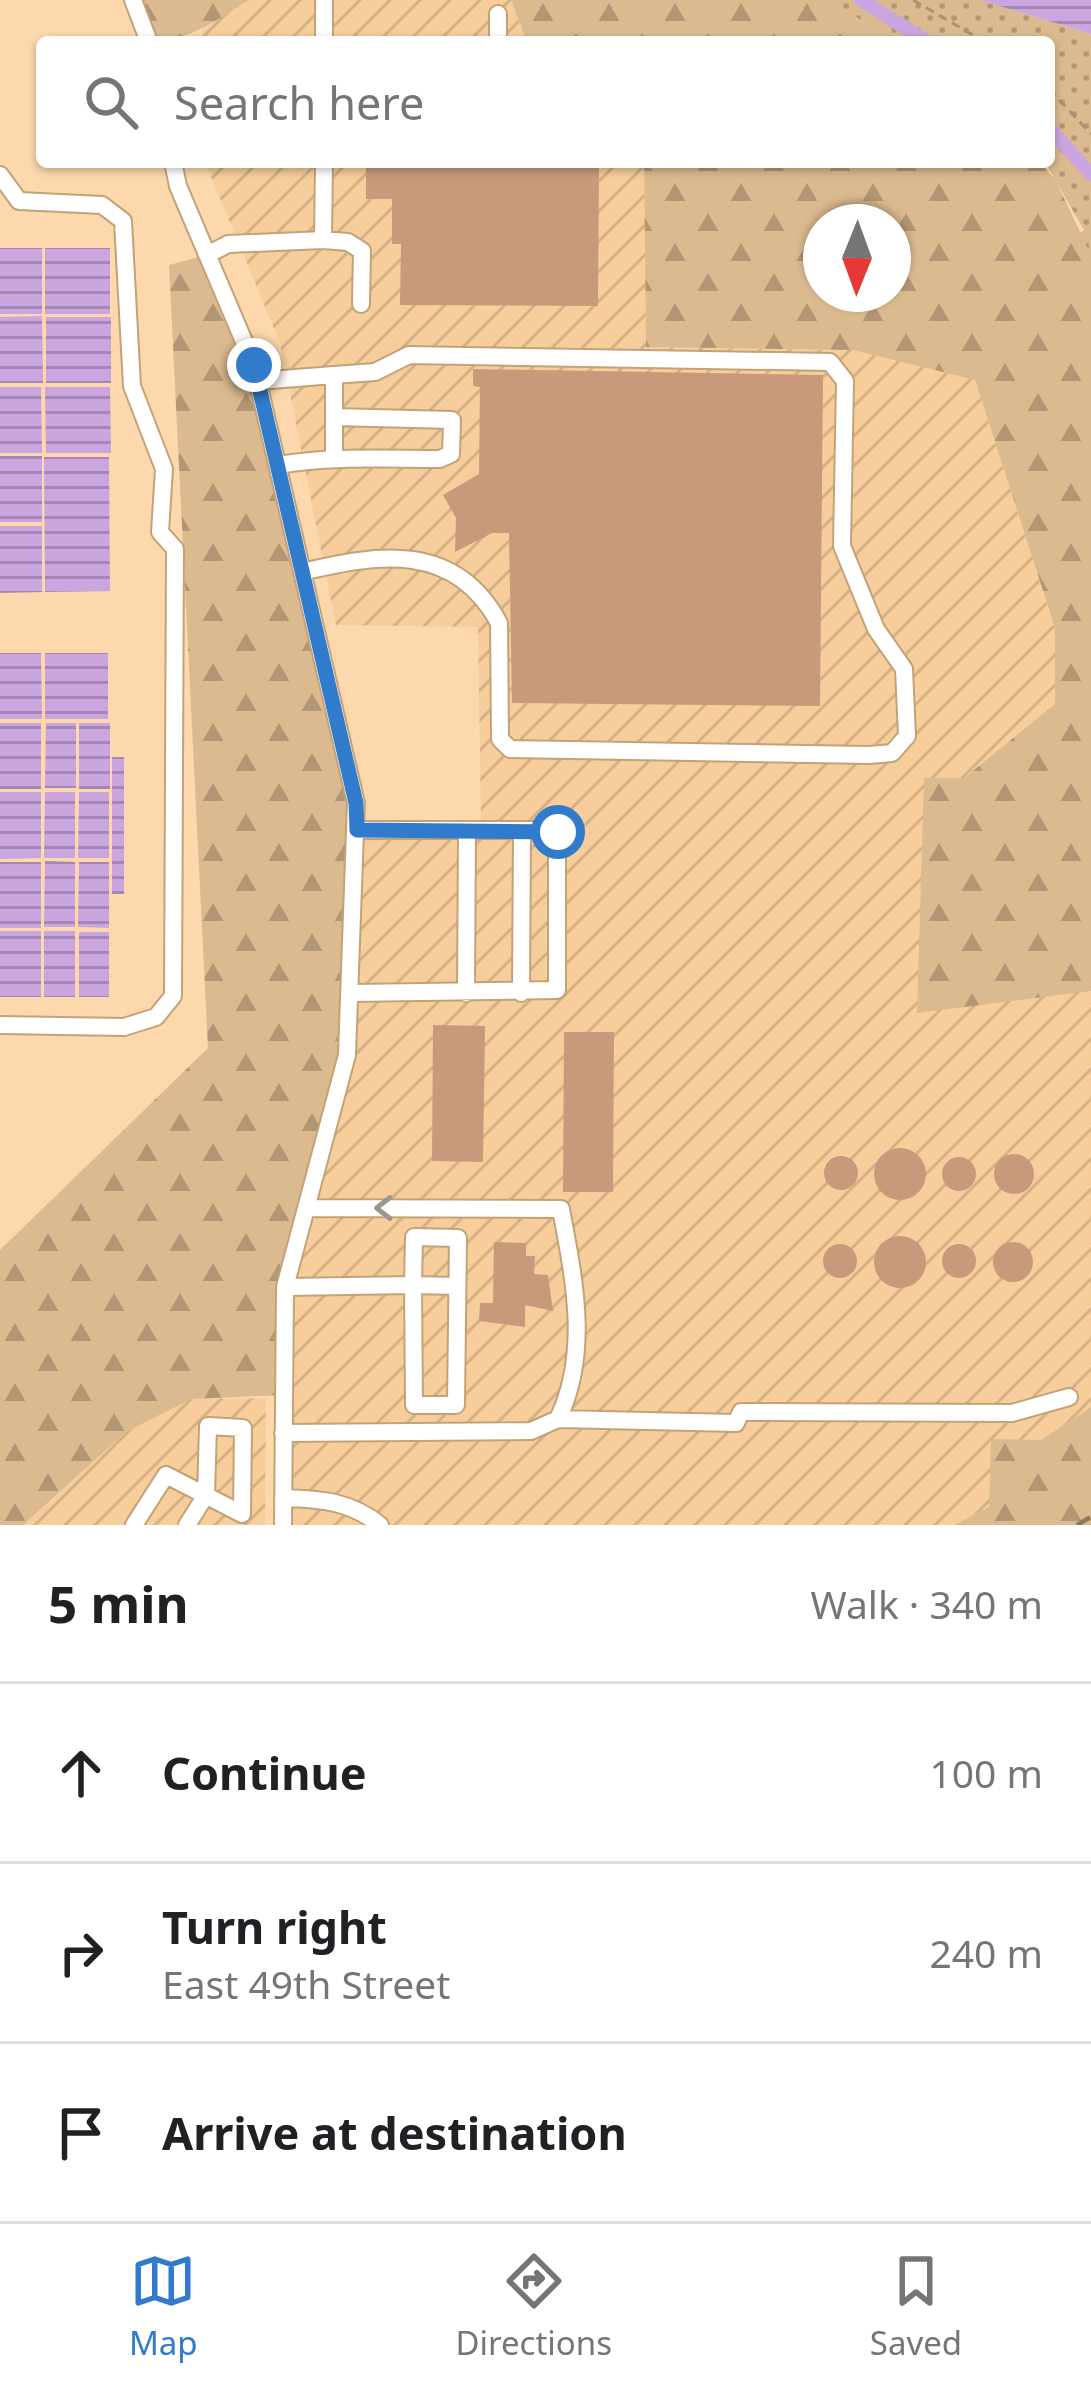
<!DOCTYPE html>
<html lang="en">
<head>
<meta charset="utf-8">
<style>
	body { margin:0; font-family:"Noto Sans",sans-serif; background:#f2f2f2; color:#202124 }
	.compass { position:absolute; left:803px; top:204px; width:108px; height:108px; border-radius:50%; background:#fff; box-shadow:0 3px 9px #0004; rotate:181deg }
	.stop { position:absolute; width:36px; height:36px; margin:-27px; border:9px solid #307bcb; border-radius:50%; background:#fff }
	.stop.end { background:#307bcb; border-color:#fff; box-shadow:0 3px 12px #0008 }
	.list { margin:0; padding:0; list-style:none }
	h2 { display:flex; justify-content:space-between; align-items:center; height:156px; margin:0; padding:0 48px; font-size:51px }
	h2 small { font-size:39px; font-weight:400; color:#757577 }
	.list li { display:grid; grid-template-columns:78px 1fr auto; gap:36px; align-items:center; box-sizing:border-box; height:180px; padding:0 48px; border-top:3px solid #e0e0e0 }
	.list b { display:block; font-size:45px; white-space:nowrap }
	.list p { margin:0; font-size:39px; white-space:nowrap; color:#757577 }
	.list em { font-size:39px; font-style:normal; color:#757577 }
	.icon { flex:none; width:66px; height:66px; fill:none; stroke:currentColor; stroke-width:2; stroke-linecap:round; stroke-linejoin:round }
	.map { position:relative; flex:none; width:1091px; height:1525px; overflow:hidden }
	.search { position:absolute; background:#fff; box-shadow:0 3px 9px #0004; left:36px; right:36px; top:36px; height:132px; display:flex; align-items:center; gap:30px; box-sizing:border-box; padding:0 42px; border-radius:12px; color:#757577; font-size:45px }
	.sheet { height:696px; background:#fff }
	nav { display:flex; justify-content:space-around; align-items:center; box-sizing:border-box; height:168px; border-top:3px solid #e0e0e0; background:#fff; font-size:33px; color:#757577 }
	nav a { display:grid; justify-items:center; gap:6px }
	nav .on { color:#307bcb }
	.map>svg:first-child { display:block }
	.industrial { fill:url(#industrial-furrows) }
	.grass { fill:url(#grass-dots) }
	.forest { fill:url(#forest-firs); fill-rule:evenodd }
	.water { fill:url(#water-rules) }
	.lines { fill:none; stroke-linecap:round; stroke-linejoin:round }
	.canal { stroke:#caa5e0; stroke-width:14 }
	.building { fill:#c9997c }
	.minor-casing { stroke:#c4a277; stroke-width:20 }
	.path { stroke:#ad9271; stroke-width:3; stroke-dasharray:9 6; stroke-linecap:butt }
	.minor { stroke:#fff; stroke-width:16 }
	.rail { stroke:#90785b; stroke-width:4.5; stroke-dasharray:15 15; stroke-linecap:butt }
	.oneway { stroke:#9c958c }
	.route { stroke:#307bcb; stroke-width:15 }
</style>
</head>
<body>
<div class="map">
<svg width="1091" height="1525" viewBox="0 0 1091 1525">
	<defs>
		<pattern id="industrial-furrows" width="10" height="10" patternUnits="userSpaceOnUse" patternTransform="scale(3)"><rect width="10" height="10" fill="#f7ce9b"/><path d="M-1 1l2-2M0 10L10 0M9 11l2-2" fill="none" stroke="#d4b185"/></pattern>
		<pattern id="grass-dots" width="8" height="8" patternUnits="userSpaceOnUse" patternTransform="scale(3)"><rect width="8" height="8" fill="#dbba8f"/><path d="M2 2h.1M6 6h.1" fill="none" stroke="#b39774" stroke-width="1.8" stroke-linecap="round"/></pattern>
		<pattern id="forest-firs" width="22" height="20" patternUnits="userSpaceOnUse" patternTransform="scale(3)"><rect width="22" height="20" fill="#dbba8f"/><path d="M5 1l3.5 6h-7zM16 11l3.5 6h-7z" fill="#b39774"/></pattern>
		<pattern id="water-rules" width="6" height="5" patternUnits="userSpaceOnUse" patternTransform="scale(3)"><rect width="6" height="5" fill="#caa5e0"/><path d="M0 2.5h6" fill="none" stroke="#a587b5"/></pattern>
	</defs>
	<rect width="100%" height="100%" fill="#fcd8ac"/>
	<path class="industrial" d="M249,0H511L527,42H202V29Z
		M205,162H644L646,347L853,350L975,380L1055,629V704L964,778L1091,958V1407L1041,1440L989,1507L954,1525H283L285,1287L357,830L481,825L478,627L336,625L280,343Z
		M266,1398L265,1525H23L126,1432L191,1399Z"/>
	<path class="grass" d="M831,0H980L1091,34V319L1045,261L1084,230L1045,162H1049V42H892Z"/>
	<path class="forest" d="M133,0H249C218,19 188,42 150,42Z
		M511,0H831L895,42H527Z
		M644,162H1039L1055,179L1091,255V991L917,1013L924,778H964L1055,704V628L975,380L853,350L646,347ZM821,222H893V294H821Z
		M207,255L254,365L356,803L347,1055L285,1287L284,1395L191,1399L126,1432L23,1525H0V1250L208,1048L169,265Z
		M1091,1407V1525H954L989,1507L991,1439L1041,1440Z"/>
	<path class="water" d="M980,0H1091V34Z
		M0,248H42V314H0Z
		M45,248H110V314H45Z
		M42,316L43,383H0V317Z
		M46,317H111V383H46Z
		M0,387H41L42,453H0Z
		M45,387H110L111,453H46Z
		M0,456H42V522H0Z
		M109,457L110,591L45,592L44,457Z
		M0,526H42V592L0,593Z
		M0,653H41L42,719H0Z
		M45,653H108V719H45Z
		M0,723H41V789H0Z
		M46,723H76V788H45Z
		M79,723H110V789H79Z
		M112,757H124V894H112Z
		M0,792H41V858L0,859Z
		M45,792H75V858H44Z
		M79,792H109V858H78Z
		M45,861L75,862V927H44Z
		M0,862H41V928H0Z
		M79,862H109V928L78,927Z
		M0,931H41V997H0Z
		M44,931H75V997H44Z
		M79,932H109V997H79Z"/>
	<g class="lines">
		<path class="canal" d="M861,0L928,42
			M1049,128L1091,174"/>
	</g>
	<path class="building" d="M366,162H599L598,306L400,305L401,244H392V199H366Z
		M473,369L823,375L820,706L512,703L509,533H492L455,552L456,518L443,495L479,474L480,387L473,386Z
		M433,1025L485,1026L483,1162L432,1161Z
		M564,1032H614L613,1192H563Z
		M874 1174a26 26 0 1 1 52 0a26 26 0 1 1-52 0Z
		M994 1174a20 20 0 1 1 40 0a20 20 0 1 1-40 0Z
		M824 1173a17 17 0 1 1 34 0a17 17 0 1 1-34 0Z
		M942 1174a17 17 0 1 1 34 0a17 17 0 1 1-34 0Z
		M874 1262a26 26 0 1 1 52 0a26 26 0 1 1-52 0Z
		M494,1242L526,1243V1256H535L534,1274L548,1275L553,1311L525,1305V1327L479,1321L480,1303H493Z
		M993 1262a20 20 0 1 1 40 0a20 20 0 1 1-40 0Z
		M942 1261a17 17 0 1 1 34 0a17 17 0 1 1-34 0Z
		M823 1261a17 17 0 1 1 34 0a17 17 0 1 1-34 0Z"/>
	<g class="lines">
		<g class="minor-casing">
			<path id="minor" d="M133,0L149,42
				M498,14V42
				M324,42V0
				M173,162L178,186L254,365L356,803L347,1055L285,1287L283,1525
				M0,175L19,201L102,205L123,221L132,386L164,469L160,532L175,549L173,996L156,1017L124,1027L0,1025
				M323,240L348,242L362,251L361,304
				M207,255L228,244L323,240L324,162
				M258,381L334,375V417
				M278,465C331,456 385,459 440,459L451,454L452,420L334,417V458
				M302,572C378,554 455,541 499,623L500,739L510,749L869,755L892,753L907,736L904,669L876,629L842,546L845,381L830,362L409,355L375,372L334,375
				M351,993L557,990V830H357
				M466,993L467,830
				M521,993L522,830
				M285,1287L413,1285L414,1405H456L458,1238L414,1237L413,1285L457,1286
				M558,1419L736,1423L741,1412L1012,1413L1069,1397
				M283,1433L531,1431L558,1419C590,1352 574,1279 561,1209L306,1208
				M283,1498C321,1499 350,1501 380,1525
				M134,1525L166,1475L242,1514L243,1428L208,1426L206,1495L187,1525"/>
		</g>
		<path class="path" d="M913,0L985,42
			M1049,89L1091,134"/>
		<use href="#minor" class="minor"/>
		<path class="rail" d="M1077,1525L1091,1517"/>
	</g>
	<defs><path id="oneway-chevron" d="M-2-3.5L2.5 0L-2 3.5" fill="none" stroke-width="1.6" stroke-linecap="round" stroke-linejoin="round" transform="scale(3)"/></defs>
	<use class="oneway" href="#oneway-chevron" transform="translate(384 1208) rotate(180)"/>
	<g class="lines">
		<path class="route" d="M254,365L356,803L357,830L558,832"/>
	</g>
</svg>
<svg class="compass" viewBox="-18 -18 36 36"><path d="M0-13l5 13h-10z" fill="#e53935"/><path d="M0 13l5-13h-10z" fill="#757577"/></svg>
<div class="stop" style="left:558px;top:832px"></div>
<div class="stop end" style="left:254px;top:365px"></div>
<div class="search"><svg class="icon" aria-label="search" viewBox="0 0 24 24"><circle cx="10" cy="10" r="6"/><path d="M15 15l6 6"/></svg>Search here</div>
</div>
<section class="sheet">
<h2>5 min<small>Walk · 340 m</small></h2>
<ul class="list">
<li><svg class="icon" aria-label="ahead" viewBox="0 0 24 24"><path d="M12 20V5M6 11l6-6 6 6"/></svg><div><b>Continue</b></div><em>100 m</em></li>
<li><svg class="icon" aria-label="right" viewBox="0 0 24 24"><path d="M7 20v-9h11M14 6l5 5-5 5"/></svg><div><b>Turn right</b><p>East 49th Street</p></div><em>240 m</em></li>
<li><svg class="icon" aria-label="arrive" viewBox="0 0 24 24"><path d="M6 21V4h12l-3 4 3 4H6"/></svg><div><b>Arrive at destination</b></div></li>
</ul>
</section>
<nav>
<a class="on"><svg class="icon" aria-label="map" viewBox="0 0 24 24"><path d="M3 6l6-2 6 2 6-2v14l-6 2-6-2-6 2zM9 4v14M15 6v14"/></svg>Map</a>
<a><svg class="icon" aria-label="directions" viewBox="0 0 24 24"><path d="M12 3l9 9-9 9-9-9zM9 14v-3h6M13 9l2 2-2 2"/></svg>Directions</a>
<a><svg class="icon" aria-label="saved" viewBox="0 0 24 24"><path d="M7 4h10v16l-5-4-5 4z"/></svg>Saved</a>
</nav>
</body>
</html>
